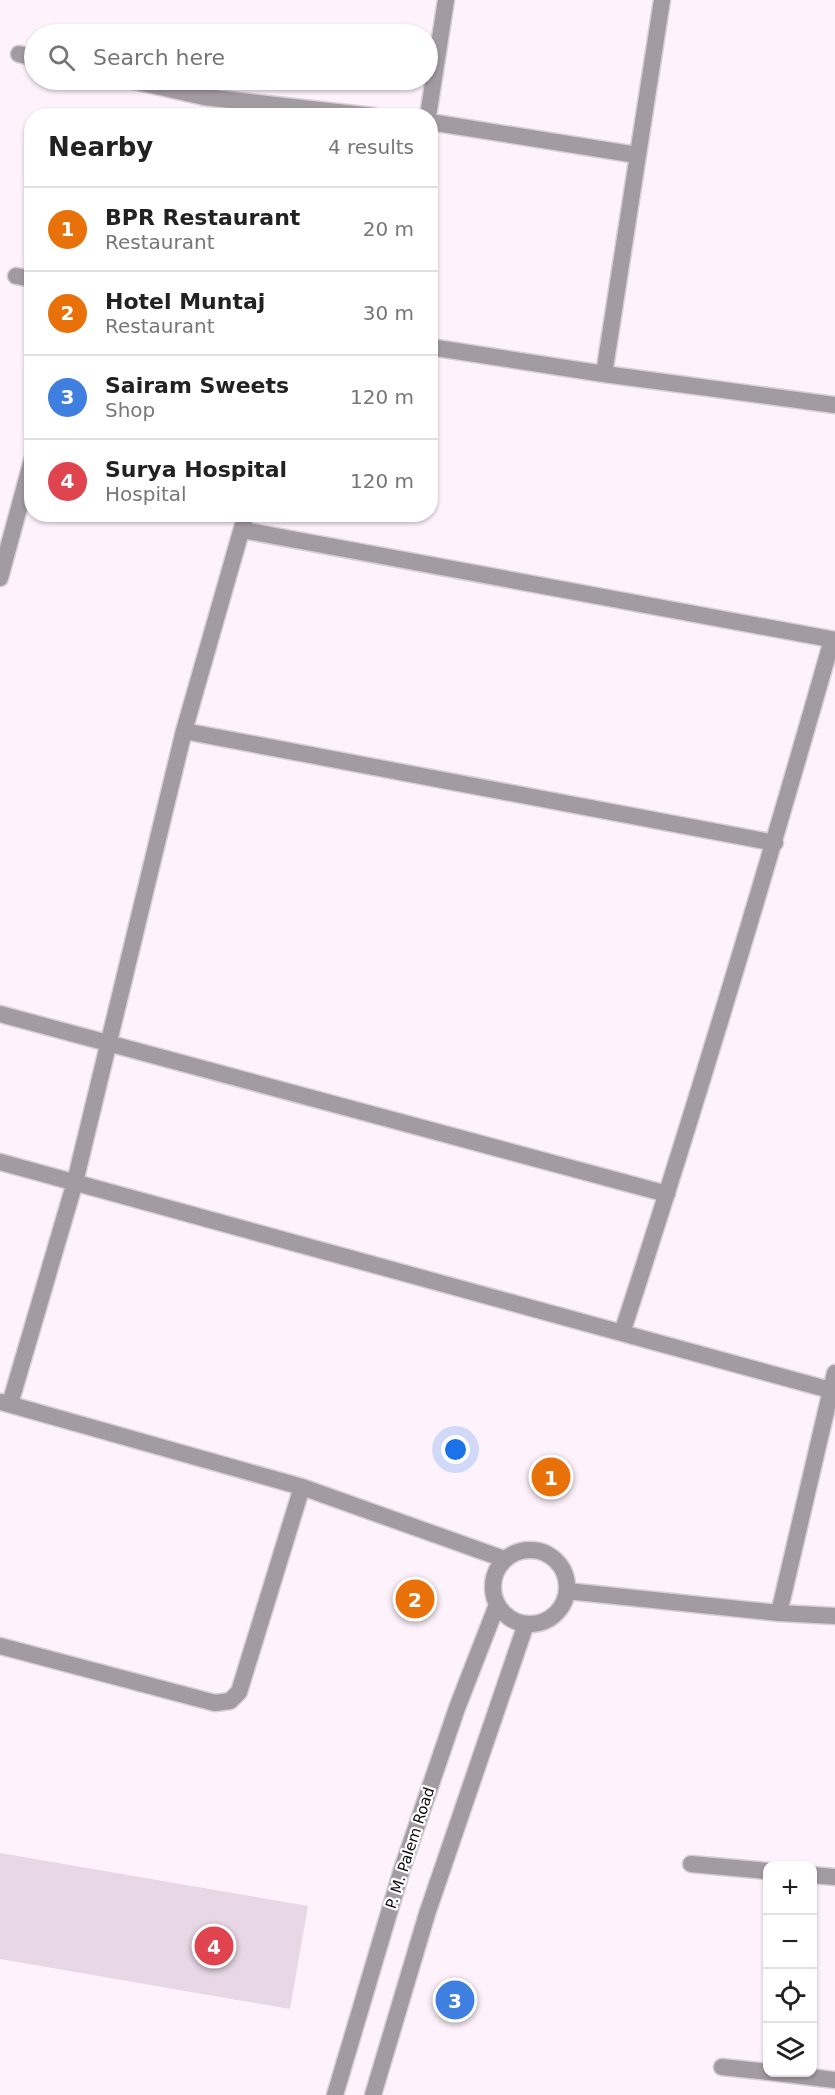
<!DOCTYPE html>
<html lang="en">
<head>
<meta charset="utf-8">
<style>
	body { margin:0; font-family:"DejaVu Sans",sans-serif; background:#f2f2f2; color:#222 }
	.controls { position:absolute; right:18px; bottom:18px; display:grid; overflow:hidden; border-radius:12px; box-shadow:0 2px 4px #0004 }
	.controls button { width:54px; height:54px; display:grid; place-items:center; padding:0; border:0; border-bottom:2px solid #e0e0e0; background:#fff; color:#222; font:30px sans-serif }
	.you { position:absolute; left:456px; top:1450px; width:21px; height:21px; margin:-15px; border:4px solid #fff; border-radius:50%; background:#1a73e8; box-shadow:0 0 0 9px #1a73e833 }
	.badge { display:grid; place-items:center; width:39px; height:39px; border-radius:50%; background:#0f766e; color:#fff; font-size:20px; font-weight:700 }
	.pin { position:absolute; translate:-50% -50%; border:3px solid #fff; box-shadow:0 2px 6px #0006 }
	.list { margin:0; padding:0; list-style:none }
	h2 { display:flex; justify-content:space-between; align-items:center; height:78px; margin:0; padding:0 24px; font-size:26px }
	h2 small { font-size:20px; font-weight:400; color:#767676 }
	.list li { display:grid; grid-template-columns:39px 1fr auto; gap:18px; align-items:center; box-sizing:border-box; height:84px; padding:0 24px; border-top:2px solid #e0e0e0 }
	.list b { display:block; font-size:22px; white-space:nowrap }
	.list p { margin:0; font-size:20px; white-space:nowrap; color:#767676 }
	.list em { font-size:20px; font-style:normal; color:#767676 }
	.icon { flex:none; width:33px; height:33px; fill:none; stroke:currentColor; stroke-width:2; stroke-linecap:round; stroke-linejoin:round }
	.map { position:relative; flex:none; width:835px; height:2095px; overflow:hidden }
	.search { position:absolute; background:#fff; box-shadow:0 2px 4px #0004; left:24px; top:24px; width:414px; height:66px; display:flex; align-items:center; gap:15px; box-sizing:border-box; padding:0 21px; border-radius:33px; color:#767676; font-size:22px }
	.panel { position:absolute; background:#fff; box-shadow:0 2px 4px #0004; left:24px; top:108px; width:414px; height:414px; border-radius:24px }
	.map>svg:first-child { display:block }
	.building { fill:#e8d7e6 }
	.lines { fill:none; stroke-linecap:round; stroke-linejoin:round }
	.minor-casing { stroke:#d8ced6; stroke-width:19 }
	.tertiary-casing { stroke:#d8ced6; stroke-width:19 }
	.minor { stroke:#a39ba2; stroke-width:16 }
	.tertiary { stroke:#a39ba2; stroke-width:16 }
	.labels { text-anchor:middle; stroke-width:4.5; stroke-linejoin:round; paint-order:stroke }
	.street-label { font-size:15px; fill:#100a0f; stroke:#fff }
</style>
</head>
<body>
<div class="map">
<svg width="835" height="2095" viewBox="0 0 835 2095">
	<rect width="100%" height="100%" fill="#fef3fc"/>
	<path class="building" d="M0,1853L308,1906L290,2009L0,1959Z"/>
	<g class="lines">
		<g class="minor-casing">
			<path id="minor" d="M19,54L34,58
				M129,80L204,97L373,116
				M428,116L446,0
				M430,122L637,155
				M16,276L32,279
				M430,347L604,374L835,405
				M604,374L662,0
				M242,530L835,640
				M0,578L32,460
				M184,731L775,843
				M0,1014L667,1194
				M0,1162L622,1333
				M830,1390L622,1333C697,1103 766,872 832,640
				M1,1402L302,1487L504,1559
				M10,1404L75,1182L184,731L246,514
				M493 1587a37 37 0 1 1 74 0a37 37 0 1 1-74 0Z
				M0,1646L215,1703L230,1701L239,1692L302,1487
				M691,1864L768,1871
				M812,1875L835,1877
				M722,2067L768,2072
				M769,2072L835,2080"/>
		</g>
		<g class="tertiary-casing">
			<path id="tertiary" d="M567,1591L779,1613L835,1616
				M779,1613L835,1373
				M335,2095L402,1869L457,1708L497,1605
				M373,2095L427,1914L526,1624"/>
		</g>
		<use href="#minor" class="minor"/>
		<use href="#tertiary" class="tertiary"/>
	</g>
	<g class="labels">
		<g class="street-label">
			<text transform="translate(410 1848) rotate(-72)" y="5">P. M. Palem Road</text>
		</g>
	</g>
</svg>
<div class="controls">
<button>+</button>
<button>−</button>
<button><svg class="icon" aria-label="locate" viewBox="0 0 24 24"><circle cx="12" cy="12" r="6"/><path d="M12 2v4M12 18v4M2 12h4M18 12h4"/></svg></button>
<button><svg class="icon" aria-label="layers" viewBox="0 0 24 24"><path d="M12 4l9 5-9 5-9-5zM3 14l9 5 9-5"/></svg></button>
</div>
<div class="you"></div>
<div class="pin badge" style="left:551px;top:1477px;background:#e8710a">1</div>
<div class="pin badge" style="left:415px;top:1599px;background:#e8710a">2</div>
<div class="pin badge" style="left:455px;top:2000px;background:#3f7fe0">3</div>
<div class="pin badge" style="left:214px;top:1946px;background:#e0444e">4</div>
<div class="search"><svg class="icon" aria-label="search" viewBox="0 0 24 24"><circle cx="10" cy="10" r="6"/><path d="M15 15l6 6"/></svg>Search here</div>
<section class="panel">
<h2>Nearby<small>4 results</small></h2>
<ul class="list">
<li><span class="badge" style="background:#e8710a">1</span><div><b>BPR Restaurant</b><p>Restaurant</p></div><em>20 m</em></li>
<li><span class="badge" style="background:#e8710a">2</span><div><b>Hotel Muntaj</b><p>Restaurant</p></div><em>30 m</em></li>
<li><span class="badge" style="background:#3f7fe0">3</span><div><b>Sairam Sweets</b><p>Shop</p></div><em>120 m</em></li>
<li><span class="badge" style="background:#e0444e">4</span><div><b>Surya Hospital</b><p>Hospital</p></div><em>120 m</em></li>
</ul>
</section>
</div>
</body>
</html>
